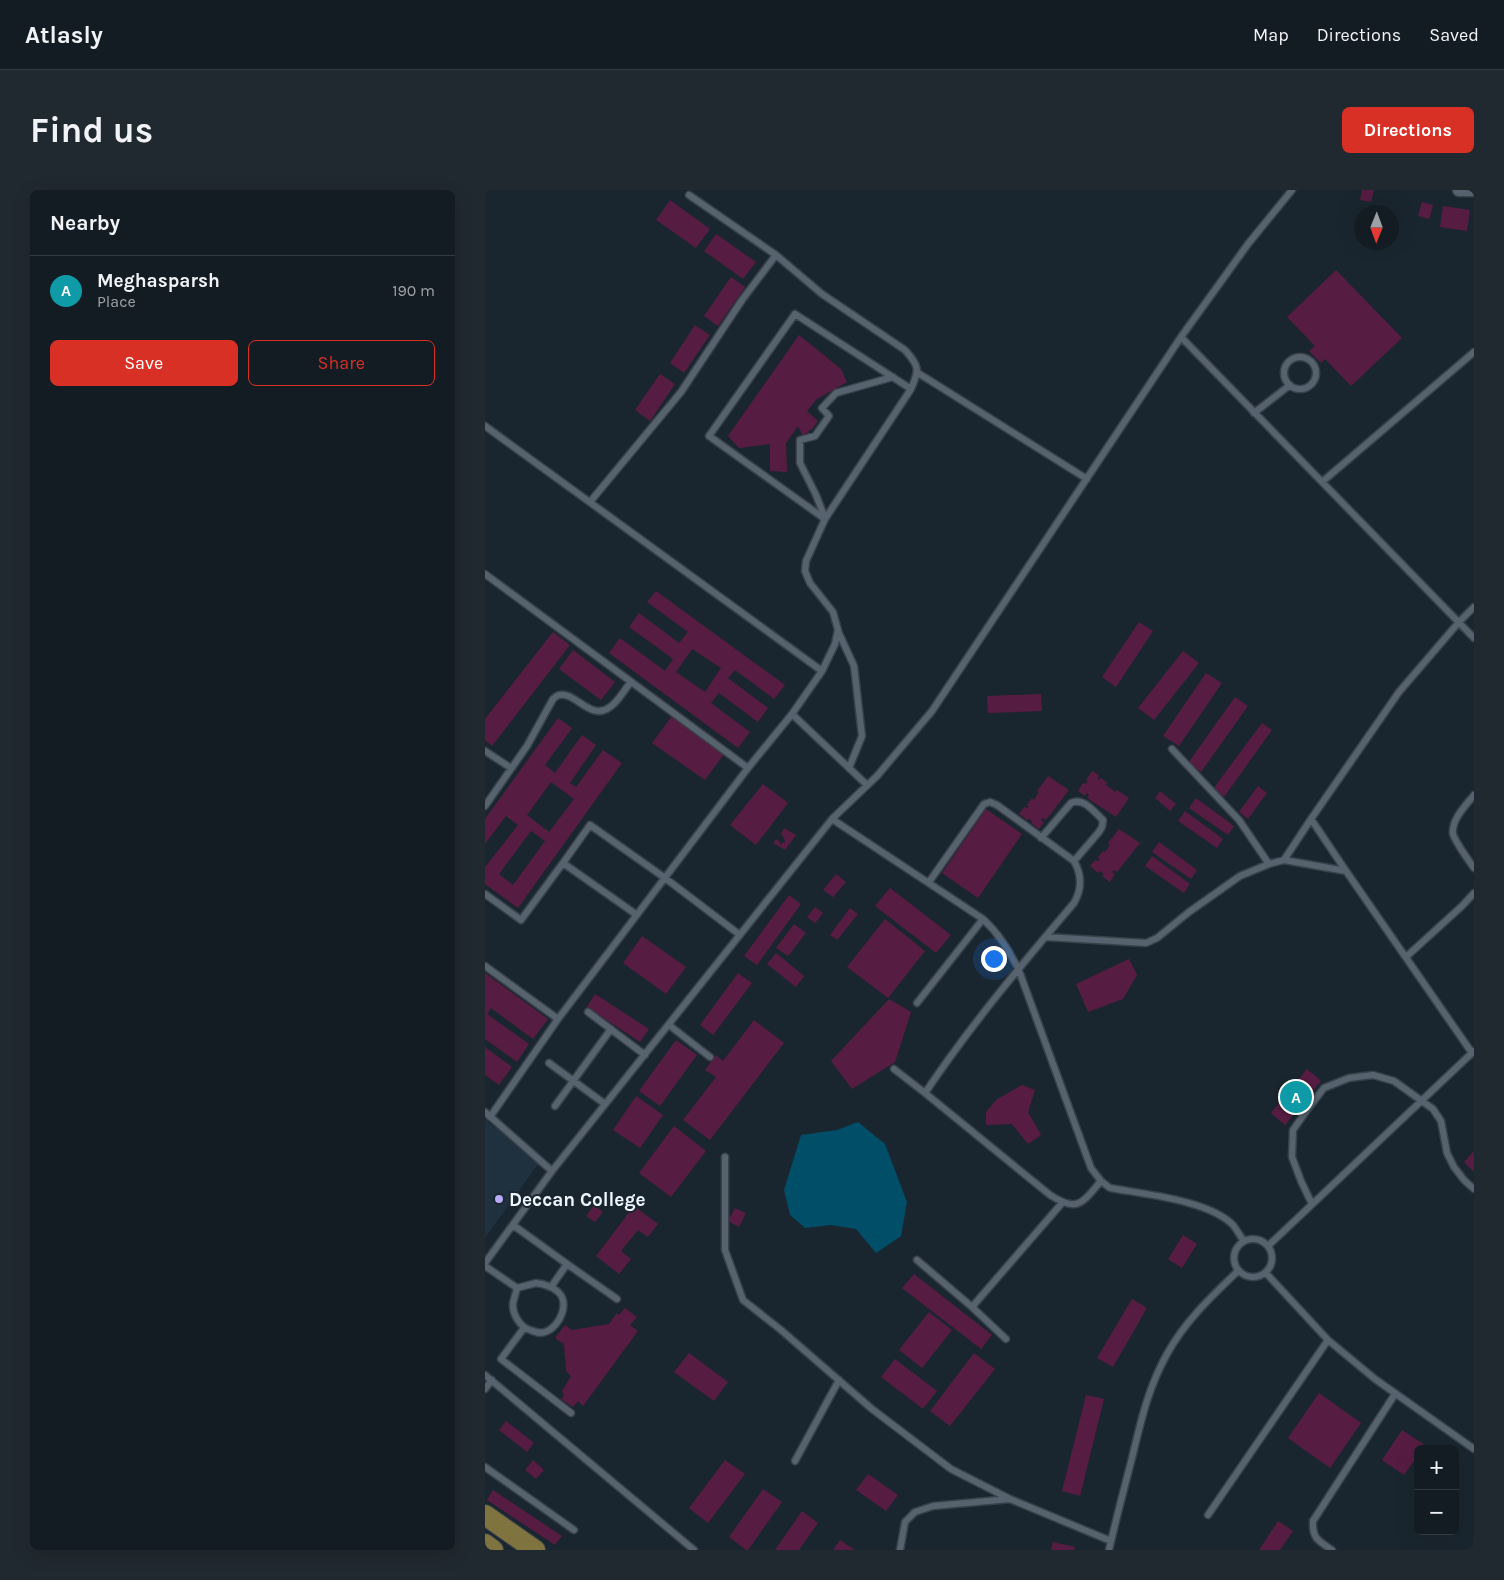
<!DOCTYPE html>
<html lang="en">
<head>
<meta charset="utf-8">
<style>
	body { margin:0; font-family:Karla,sans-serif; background:#212930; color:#f1f3f6 }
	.controls { position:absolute; right:15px; bottom:15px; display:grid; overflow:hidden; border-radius:8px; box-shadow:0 5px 20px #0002 }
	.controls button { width:45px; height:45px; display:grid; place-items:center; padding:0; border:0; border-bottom:1px solid #333a41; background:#141c23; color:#f1f3f6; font:25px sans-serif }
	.compass { position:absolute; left:869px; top:15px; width:45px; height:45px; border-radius:50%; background:#141c23; box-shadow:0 5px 20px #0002; rotate:181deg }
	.you { position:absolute; left:508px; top:768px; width:18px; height:18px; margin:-12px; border:4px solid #fff; border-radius:50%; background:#1a73e8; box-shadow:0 0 0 8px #1a73e833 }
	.badge { display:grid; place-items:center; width:32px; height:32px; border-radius:50%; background:#d93025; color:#fff; font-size:16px; font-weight:700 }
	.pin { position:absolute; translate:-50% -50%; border:2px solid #fff; box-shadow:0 1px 5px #0006 }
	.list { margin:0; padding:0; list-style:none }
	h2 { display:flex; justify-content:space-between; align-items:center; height:65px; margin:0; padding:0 20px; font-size:21px }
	h2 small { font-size:16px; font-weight:400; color:#9da1a6 }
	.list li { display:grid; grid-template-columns:32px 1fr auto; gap:15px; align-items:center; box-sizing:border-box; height:70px; padding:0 20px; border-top:1px solid #333a41 }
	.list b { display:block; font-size:19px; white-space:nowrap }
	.list p { margin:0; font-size:16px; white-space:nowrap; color:#9da1a6 }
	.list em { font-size:16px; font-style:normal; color:#9da1a6 }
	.actions { display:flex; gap:10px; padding:15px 20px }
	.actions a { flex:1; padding:11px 0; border:1px solid #d93025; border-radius:8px; text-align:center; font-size:18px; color:#d93025 }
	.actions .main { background:#d93025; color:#fff }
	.map { position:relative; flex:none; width:989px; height:1360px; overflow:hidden; border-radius:8px }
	header { display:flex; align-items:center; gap:30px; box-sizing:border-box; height:70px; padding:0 25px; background:#141c23; border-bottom:1px solid #333a41 }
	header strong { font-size:24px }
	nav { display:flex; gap:28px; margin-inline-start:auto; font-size:18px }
	.intro { display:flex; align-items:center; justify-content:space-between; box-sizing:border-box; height:120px; padding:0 30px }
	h1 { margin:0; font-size:35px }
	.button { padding:12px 22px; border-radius:8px; background:#d93025; color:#fff; font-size:18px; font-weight:700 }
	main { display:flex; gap:30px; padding:0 30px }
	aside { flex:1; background:#141c23; border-radius:8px; box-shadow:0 5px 20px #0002 }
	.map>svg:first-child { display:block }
	.built { fill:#1f303e }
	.water { fill:#004e68 }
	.building { fill:#571c42; fill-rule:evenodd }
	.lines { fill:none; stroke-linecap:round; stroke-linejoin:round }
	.lane-casing { stroke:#384149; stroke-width:9 }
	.street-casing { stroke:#384149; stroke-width:15 }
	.primary-casing { stroke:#384149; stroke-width:22 }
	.lane { stroke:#56636e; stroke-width:6 }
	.street { stroke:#56636e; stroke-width:12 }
	.primary { stroke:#7f7340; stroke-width:20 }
	.poi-dot { fill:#b7abf8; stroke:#1a262f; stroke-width:2 }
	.labels { text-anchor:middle; stroke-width:4; stroke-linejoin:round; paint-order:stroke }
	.poi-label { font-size:19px; font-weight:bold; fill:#eef5fc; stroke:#1a262f; text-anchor:start }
</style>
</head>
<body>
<header>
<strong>Atlasly</strong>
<nav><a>Map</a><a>Directions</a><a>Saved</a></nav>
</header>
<div class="intro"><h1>Find us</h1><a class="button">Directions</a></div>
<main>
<aside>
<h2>Nearby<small></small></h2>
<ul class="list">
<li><span class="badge" style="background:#0f9aa8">A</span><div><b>Meghasparsh</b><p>Place</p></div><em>190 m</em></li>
</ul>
<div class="actions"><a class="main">Save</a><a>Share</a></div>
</aside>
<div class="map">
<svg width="989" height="1360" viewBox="0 0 989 1360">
	<rect width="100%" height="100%" fill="#1a262f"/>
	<path class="built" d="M0,930L56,970L0,1048Z"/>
	<path class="water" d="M373,932L400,954L422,1012L416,1046L391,1063L371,1039L346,1035L320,1038L305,1025L299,1000L316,945L352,940Z"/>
	<path class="building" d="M877,0H889L886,12L875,10Z
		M185,10L225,39L211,58L171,30Z
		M937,12L948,15L944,29L933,26Z
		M958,16L985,20L982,41L955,37Z
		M231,44L271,72L258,89L219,61Z
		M851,80L917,148L866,196L840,169L836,173L824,161L830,156L802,127Z
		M246,87L260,97L233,136L219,126Z
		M210,135L225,145L199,183L185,173Z
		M314,145L356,179L362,192L332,209L322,221L333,231L328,238L318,246L313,236L301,253L302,282L285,281V254L254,258L243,246Z
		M175,184L190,194L165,231L150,220Z
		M171,401L300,495L289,509L250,480L243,488L283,518L273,532L234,503L226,513L265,542L253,558L124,463L135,448L180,481L188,469L144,437L154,423L194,453L203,442L162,412ZM207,459L236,478L220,502L191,482Z
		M654,432L668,441L631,497L617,487Z
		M68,442L85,455L7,556L0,550V529Z
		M88,460L130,492L116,510L74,479Z
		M698,461L714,473L669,530L653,518Z
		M721,483L737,493L694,556L678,546Z
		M556,504L557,521L503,523L502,506Z
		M750,507L763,516L716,582L703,573Z
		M187,526L239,564L220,590L167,553Z
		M73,528L87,538L60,575L70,583L97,545L111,555L85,593L91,597L118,560L137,573L33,718L0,694V675L1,676L33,635L21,626L0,654V629ZM66,592L89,609L64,642L42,625ZM46,641L60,651L28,695L14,684Z
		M777,533L787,540L739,607L728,599Z
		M607,581L614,585L613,589L614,590L616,588L623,593L620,594L630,602L632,600L644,608L631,627L602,608L604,605L602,603L600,606L593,601L598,593L600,594L603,591L601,590Z
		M563,586L584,600L561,630L558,628L556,630L559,632L554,639L546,633L547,631L544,629L542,630L534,624L539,617L542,618L544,617L542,615L547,608L549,610L554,602L552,601Z
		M278,594L303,613L271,655L245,635Z
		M773,596L782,603L763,629L754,622Z
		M675,601L691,614L685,621L670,608Z
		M711,608L749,636L743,645L704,618Z
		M501,619L537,644L493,708L457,683Z
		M700,621L738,649L732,658L693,631Z
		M299,638L311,645L300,660L288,653L291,649L294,651L295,654L300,652L299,648L296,644Z
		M634,639L655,653L632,682L629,680L627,682L630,684L625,692L617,686L619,684L615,681L613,683L605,676L610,670L613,671L615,670L613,667L618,661L620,662L625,655L623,653Z
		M674,652L712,680L706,689L667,662Z
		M667,666L705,694L699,703L660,676Z
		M351,684L361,692L348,707L338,700Z
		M405,698L466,745L451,763L390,716Z
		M304,705L316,714L272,775L259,766Z
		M330,717L338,723L330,733L322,727Z
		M365,718L373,724L352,750L345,745Z
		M400,729L440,761L403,808L362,777Z
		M309,734L321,743L303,766L291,758Z
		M157,746L201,777L181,804L138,773Z
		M291,763L319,786L311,797L282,774Z
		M644,769L652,785L638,809L603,822L591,794Z
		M0,783L63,829L48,849L6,818L2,824L44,854L32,872L0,849Z
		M253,783L267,793L228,845L215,835Z
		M110,804L164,839L155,852L102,817Z
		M404,809L426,822L410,872L367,899L346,871Z
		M269,830L299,853L225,950L198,930L231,887L220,880L231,865L238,871Z
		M191,850L212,865L175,916L154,901Z
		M0,857L27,877L14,895L0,885Z
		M822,879L836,891L800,935L786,923Z
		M537,895L550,900L543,922L556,945L543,954L527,934L501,935V922L511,910Z
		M151,906L178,925L155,958L128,940Z
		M189,936L221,961L186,1007L154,983Z
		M989,961V982L979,972Z
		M109,1015L118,1022L110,1032L101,1026Z
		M149,1016L173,1034L163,1047L153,1040L136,1061L146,1069L134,1084L111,1066Z
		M250,1018L261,1023L254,1037L243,1031Z
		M698,1045L712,1054L697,1078L683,1069Z
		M429,1084L507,1145L496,1159L417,1098Z
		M647,1109L662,1118L628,1177L612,1168Z
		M140,1118L152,1127L145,1135L153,1141L98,1216L93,1211L88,1217L76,1209L79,1206L77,1201L86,1186L81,1181L79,1154L70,1148L80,1135L87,1140L124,1134L132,1123L134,1125Z
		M444,1122L467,1140L437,1178L414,1160Z
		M204,1163L243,1192L229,1211L189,1182Z
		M489,1163L510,1179L465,1236L445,1221Z
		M410,1169L452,1201L438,1219L396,1187Z
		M834,1203L876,1233L845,1278L803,1248Z
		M601,1205L619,1209L595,1306L577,1301Z
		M21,1231L49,1253L42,1262L14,1240Z
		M917,1240L940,1255L937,1259H933V1265L919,1285L897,1270Z
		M48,1270L59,1280L51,1289L40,1280Z
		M240,1270L260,1284L223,1333L204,1318Z
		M383,1284L413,1305L401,1321L371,1300Z
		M278,1299L297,1312L263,1360H261L244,1347Z
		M8,1300L77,1346L70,1355L2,1310Z
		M317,1321L333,1333L314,1360H290Z
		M793,1331L808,1341L795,1360H774Z
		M355,1350L370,1360H348Z
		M568,1352L590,1357L589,1360H566Z"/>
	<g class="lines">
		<g class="lane-casing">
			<path id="lane" d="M696,147L989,448
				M799 183a16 16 0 1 1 32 0a16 16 0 1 1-32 0Z
				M433,183L602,289
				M769,223L805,195
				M0,236L337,481
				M837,292L989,162
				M105,312L196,202L257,110L291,65
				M340,328L331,305L315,273V250L330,246L344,226L337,218L351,203L408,187
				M340,329L224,246L310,124L426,199
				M0,384L263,578
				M353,441L369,476L377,546L364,578
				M307,524L382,595
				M687,559L754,630L784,674
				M0,561L26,578
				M989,605C981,615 966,630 968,644C970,651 984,671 989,678
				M0,616L42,556L68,509C69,508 73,505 74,505C90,501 106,532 125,517C133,512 139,500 146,492
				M347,629L498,729C515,745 522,758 533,778L606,978L616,991L625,998C658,1004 724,1010 748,1035C752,1040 755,1046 759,1051
				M826,629L861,681
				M556,648L586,613C599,607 609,622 618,630L617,637L614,642L589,671
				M799,670L826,629L914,502L974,432L989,417
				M444,692L499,614L505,612L512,615L589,671C597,685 597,699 589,713C537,774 485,836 440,903L565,1005C593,1023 597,1013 616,991
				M0,704L36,730L78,673
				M152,725L78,673L105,635L180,688L255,745
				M560,747L661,753L672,748L704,722L755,686L784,674L799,670L861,681L987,863
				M921,767L977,716L989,703
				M0,776L73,829
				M432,813L498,729
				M103,822L160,865
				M184,835L225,867
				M64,873L120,914
				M409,879L440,903
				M70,916L126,839
				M0,922L67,981
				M5,927L73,829L263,578L307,524L337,481L350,454L353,440L348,422L325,393L320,381L321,371L340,329L426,199C435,179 434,176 420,160L337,104L291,65L204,5
				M240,967V1060L258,1110L296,1140L387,1219L466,1279L525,1309
				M827,1014L816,991L807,967L808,940L822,920L839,898L864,888L888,885L909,891L948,919L956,931L962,963L969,977L979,990L989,999
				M28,1035L82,1074L66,1097
				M749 1068a19 19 0 1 1 38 0a19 19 0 1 1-38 0Z
				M783,1056L989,861
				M432,1070L487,1117
				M0,1073L67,981L347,629L392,586L447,521L696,147L763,54L807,0
				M82,1074L132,1109
				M0,1076L32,1098
				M781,1083L843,1150L890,1189L989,1259
				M51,1093C58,1094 66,1096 72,1101C86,1112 75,1137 60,1142C55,1144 50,1142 45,1140C35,1137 27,1124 28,1113C29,1108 31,1103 32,1098Z
				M39,1138L16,1169L86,1223
				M521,1149L487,1117L577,1013
				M0,1185L209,1360
				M0,1199L7,1190
				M310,1271L354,1190
				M0,1277L89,1340
				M723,1325L843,1150
				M415,1360L420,1332L430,1322L448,1316L525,1309L626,1351
				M624,1360C631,1329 639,1299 647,1268C656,1231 663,1198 682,1164C700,1131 727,1106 753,1081
				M847,1360C834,1351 827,1349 828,1331L910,1204"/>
		</g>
		<g class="street-casing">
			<path id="street" d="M974,0H989"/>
		</g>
		<g class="primary-casing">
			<path id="primary" d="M0,1325L50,1360
				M0,1354L8,1360"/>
		</g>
		<use href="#lane" class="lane"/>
		<use href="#street" class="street"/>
		<use href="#primary" class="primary"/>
	</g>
	<circle class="poi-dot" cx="14" cy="1009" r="5"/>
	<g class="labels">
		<g class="poi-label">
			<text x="24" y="1016">Deccan College</text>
		</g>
	</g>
</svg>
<div class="controls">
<button>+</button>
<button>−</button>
</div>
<svg class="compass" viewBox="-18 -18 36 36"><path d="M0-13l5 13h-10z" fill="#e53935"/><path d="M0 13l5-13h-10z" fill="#9da1a6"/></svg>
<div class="you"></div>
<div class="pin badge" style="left:811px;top:907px;background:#0f9aa8">A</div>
</div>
</main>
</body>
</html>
